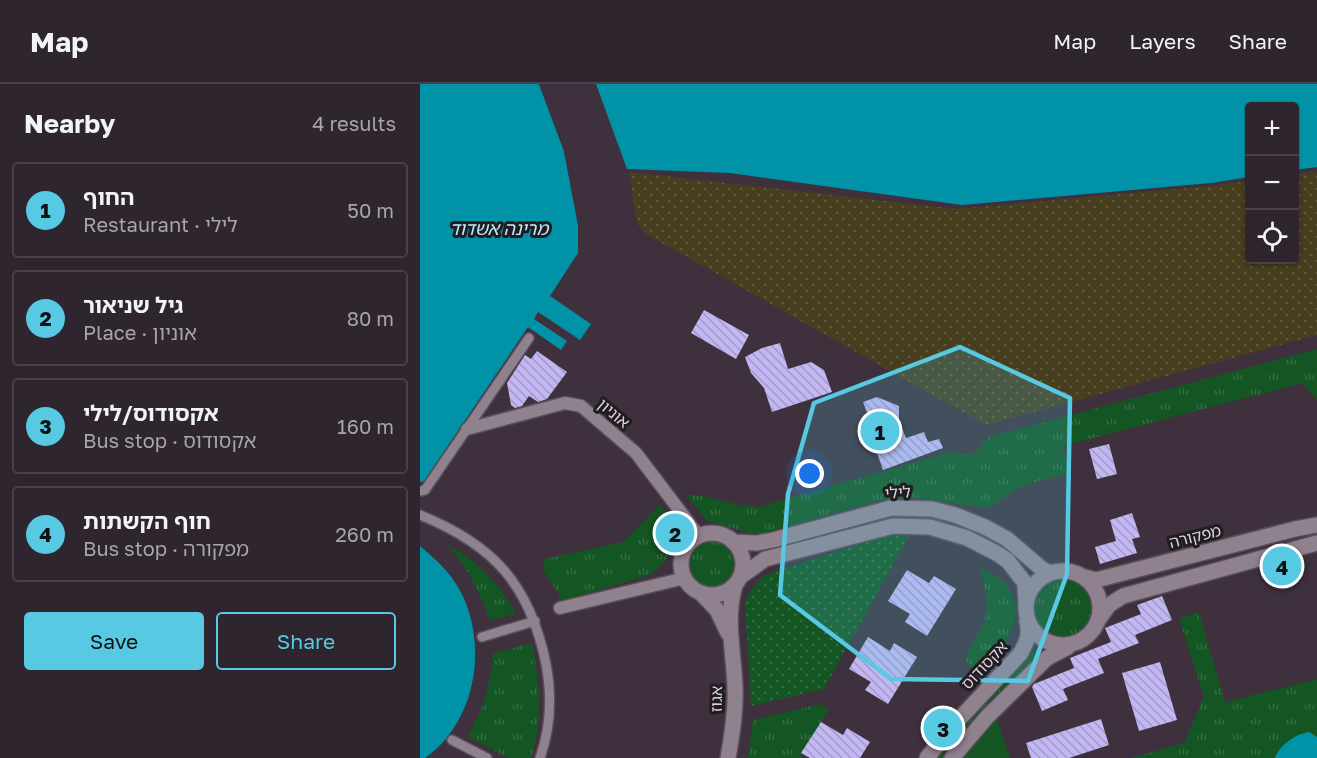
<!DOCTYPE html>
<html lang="en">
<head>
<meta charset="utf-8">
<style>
	body { margin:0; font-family:"Golos Text","Noto Sans Hebrew",sans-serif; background:#3a313a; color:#f1f3f6 }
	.controls { position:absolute; right:18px; top:18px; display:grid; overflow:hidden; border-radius:6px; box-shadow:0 2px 4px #0004 }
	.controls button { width:54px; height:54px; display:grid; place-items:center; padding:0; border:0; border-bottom:2px solid #49424a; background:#2e252e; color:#f1f3f6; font:30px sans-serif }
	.you { position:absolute; left:390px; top:390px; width:21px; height:21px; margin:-15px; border:4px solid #fff; border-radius:50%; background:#1a73e8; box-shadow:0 0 0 9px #1a73e833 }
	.badge { display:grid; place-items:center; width:39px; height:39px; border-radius:50%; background:#57c9e2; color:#111; font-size:20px; font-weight:700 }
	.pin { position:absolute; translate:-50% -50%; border:3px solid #fff; box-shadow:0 2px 6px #0006 }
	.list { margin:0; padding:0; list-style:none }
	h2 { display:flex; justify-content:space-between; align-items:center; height:78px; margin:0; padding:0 24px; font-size:26px }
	h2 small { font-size:20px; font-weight:400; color:#a7a5aa }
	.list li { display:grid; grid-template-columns:39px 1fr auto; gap:18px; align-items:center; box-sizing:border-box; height:96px; margin:0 12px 12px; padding:0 12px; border:2px solid #49424a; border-radius:6px }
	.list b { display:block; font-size:22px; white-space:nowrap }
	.list p { margin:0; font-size:20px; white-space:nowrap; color:#a7a5aa }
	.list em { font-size:20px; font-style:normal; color:#a7a5aa }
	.actions { display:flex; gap:12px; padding:18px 24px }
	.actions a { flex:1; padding:14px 0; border:2px solid #57c9e2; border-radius:6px; text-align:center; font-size:21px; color:#57c9e2 }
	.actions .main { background:#57c9e2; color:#111 }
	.icon { flex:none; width:33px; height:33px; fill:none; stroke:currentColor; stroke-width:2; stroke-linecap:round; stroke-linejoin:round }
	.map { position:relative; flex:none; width:897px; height:674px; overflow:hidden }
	header { display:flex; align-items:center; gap:36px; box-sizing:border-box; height:84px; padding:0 30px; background:#2e252e; border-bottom:2px solid #49424a }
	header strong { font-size:28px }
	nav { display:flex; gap:33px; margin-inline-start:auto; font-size:21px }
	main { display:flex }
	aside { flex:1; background:#2e252e }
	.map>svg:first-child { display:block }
	.grass { fill:url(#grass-dots) }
	.sand { fill:url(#sand-dots) }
	.park { fill:url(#park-tufts) }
	.garden { fill:#135523 }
	.water { fill:#0093a7 }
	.pier { fill:#3e313d }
	.building { fill:url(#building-back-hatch) }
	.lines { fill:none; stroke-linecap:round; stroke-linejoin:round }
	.pedestrian-casing { stroke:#584d57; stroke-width:12 }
	.minor-casing { stroke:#584d57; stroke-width:15 }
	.tertiary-casing { stroke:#584d57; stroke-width:18 }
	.pedestrian { stroke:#90818f; stroke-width:9 }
	.minor { stroke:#90818f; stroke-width:12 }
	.tertiary { stroke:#90818f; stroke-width:15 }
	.marked { fill:#57c9e2; fill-opacity:0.2; stroke:#57c9e2; stroke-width:4.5; stroke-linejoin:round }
	.labels { text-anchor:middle; stroke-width:6; stroke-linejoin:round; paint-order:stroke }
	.street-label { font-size:16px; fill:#dbd3da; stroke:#211c21 }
	.water-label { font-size:18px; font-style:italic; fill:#b9edf7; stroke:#211c21 }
</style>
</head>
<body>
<header>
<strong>Map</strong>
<nav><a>Map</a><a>Layers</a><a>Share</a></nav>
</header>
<main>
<aside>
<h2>Nearby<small>4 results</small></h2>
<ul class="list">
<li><span class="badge">1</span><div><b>החוף</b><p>Restaurant · לילי</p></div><em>50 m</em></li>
<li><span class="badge">2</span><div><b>גיל שניאור</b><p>Place · אוניון</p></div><em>80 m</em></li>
<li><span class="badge">3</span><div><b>אקסודוס/לילי</b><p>Bus stop · אקסודוס</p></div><em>160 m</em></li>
<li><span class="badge">4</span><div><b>חוף הקשתות</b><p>Bus stop · מפקורה</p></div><em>260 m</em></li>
</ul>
<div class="actions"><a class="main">Save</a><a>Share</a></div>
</aside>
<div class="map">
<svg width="897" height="674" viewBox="0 0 897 674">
	<defs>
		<pattern id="grass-dots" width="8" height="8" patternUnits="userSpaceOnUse" patternTransform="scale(1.5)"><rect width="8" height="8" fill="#135523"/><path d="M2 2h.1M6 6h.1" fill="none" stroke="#356d42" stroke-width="1.8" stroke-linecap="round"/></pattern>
		<pattern id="sand-dots" width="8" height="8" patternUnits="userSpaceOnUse" patternTransform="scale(1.5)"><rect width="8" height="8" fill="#463e1e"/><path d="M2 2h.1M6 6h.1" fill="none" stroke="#60593e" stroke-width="1.8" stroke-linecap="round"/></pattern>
		<pattern id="park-tufts" width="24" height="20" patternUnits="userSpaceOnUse" patternTransform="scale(1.5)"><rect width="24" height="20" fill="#135523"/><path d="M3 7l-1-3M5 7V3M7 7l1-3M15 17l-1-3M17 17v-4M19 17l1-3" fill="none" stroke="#356d42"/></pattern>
		<pattern id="building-back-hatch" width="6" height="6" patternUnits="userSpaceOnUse" patternTransform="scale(1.5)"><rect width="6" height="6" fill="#c2b7f3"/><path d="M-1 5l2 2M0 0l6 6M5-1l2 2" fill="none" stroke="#a299c6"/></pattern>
	</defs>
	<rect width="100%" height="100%" fill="#3e313d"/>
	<path class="grass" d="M491,448L404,605L331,622L325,517L335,500L345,491L362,485L474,449Z"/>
	<path class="sand" d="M897,87V251L566,341L226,150L217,140L209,88L537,125L789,102L829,97L830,176H874L875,90Z"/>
	<path class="park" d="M897,265V316L882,299L643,362L650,390L622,396L596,405L569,424L489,413L460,416L342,450H333L287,437L266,411L283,412L320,421L338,423L531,368L553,371L569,353Z
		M240,421C245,427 252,433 256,439C266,459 243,480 230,491L141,517L138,509L123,486L124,475L203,458Z
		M266 480a26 26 0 1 1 52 0a26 26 0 1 1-52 0Z
		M27,461C60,477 77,499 96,529L70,537C60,510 48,482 27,461Z
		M560,483L585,498L595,516V537L582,569L558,589L545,576C549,563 557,553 563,541C571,524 564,501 560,483Z
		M612 524a31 31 0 1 1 62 0a31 31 0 1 1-62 0Z
		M779,528L805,618L897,595V674H711L764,659L784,613L759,534Z
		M112,559C120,598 123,636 111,674H88L48,653C64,622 70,604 73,569Z
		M617,564L623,569L527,674H516C546,633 580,599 617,564Z
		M400,620L409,625L380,674H328L333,636Z"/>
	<path class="garden" d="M576,633L590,674H538Z"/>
	<path class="water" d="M0,0H119L144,67L158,141V169L130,212L171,240L160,256L118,228L114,235L147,257L141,266L108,243L4,397L0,398Z
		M176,0H897V83L875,86L874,22H830L829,93L791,99L542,121L310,89L207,85Z
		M0,462C14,474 29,487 38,503C69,556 58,637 5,674H0Z
		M889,648L897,653V674H855C860,661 875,650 889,648Z"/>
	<path class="pier" d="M119,0H122L126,8L147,67L161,141V168L158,169V141L144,67Z"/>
	<path class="building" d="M284,226L329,251L316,275L271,249Z
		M360,259L368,285L391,278L404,286L412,308L352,328L344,304L331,289L325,273L342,264Z
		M117,267L147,288L127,315L118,318L109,312L102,322L95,324L91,321L87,299L105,271L111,275Z
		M457,313L479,322V336L486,354L504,348L508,358L519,355L523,364L463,386L455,363L460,362L443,318Z
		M689,360L697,390L677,395L669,365Z
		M712,429L720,453L712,455L717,469L680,480L675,463L696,457L690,436Z
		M487,486L509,499L514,492L536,505L507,552L485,538L490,530L468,517Z
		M742,512L752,536L715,551L719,559L678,575L684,589L643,605L648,616L622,627L612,603L614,600L654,584L650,574L691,558L685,544L721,530L717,521Z
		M448,553L470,567L474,559L497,573L468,620L445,606L451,598L429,585Z
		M740,578L757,636L719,647L702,589Z
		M681,635L689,661L649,674H611L606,659Z
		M401,638L423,651L427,644L450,658L440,674H390L381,669Z"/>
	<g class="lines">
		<g class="pedestrian-casing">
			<path id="pedestrian" d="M0,407L5,406L109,254
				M0,431C74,461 110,501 126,580C132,612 131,643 120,674
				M62,553L115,537
				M32,656L67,674"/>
		</g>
		<g class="minor-casing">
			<path id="minor" d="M47,345L145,319L161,322L216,369L279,452
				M140,524L265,494"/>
		</g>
		<g class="tertiary-casing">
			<path id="tertiary" d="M261 480a31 31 0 1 1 62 0a31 31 0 1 1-62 0Z
				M313,458L337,459L353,456L471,424L512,425L535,431L565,443L587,455L622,485L631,489
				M606 524a37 37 0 1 1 74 0a37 37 0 1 1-74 0Z
				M661,492L676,496L875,445L897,441
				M320,493L345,475L473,442L510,443L547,454L578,470L588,477L605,499L606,520
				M282,510L297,526L308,549
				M678,536L689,521L703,512L897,459
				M308,674C312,651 316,627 315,604C314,569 305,536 315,501
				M507,674L529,646L600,570C607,558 610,551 607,537
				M532,674L567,633L627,574L648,563"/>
		</g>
		<use href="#pedestrian" class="pedestrian"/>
		<use href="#minor" class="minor"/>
		<use href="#tertiary" class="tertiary"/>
	</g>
	<path class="marked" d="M540,263L650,314L647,490L608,597L471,595L360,511L368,410L394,319Z"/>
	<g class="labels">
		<g class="street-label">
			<text transform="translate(194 329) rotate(40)" y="6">אוניון</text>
			<text transform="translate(478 408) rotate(-4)" y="6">לילי</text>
			<text transform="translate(775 452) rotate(-14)" y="6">מפקורה</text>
			<text transform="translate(564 581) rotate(-47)" y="6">אקסודוס</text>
			<text transform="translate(296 615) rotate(-89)" y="6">אגוז</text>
		</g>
		<g class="water-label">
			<text x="79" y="151">מרינה אשדוד</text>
		</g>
	</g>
</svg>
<div class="controls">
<button>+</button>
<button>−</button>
<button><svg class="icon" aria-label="locate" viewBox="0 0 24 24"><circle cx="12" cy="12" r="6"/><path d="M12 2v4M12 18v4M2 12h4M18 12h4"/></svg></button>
</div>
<div class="you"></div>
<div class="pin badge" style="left:460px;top:347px">1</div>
<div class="pin badge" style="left:255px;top:449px">2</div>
<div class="pin badge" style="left:523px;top:644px">3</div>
<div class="pin badge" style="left:862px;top:482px">4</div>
</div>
</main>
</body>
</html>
